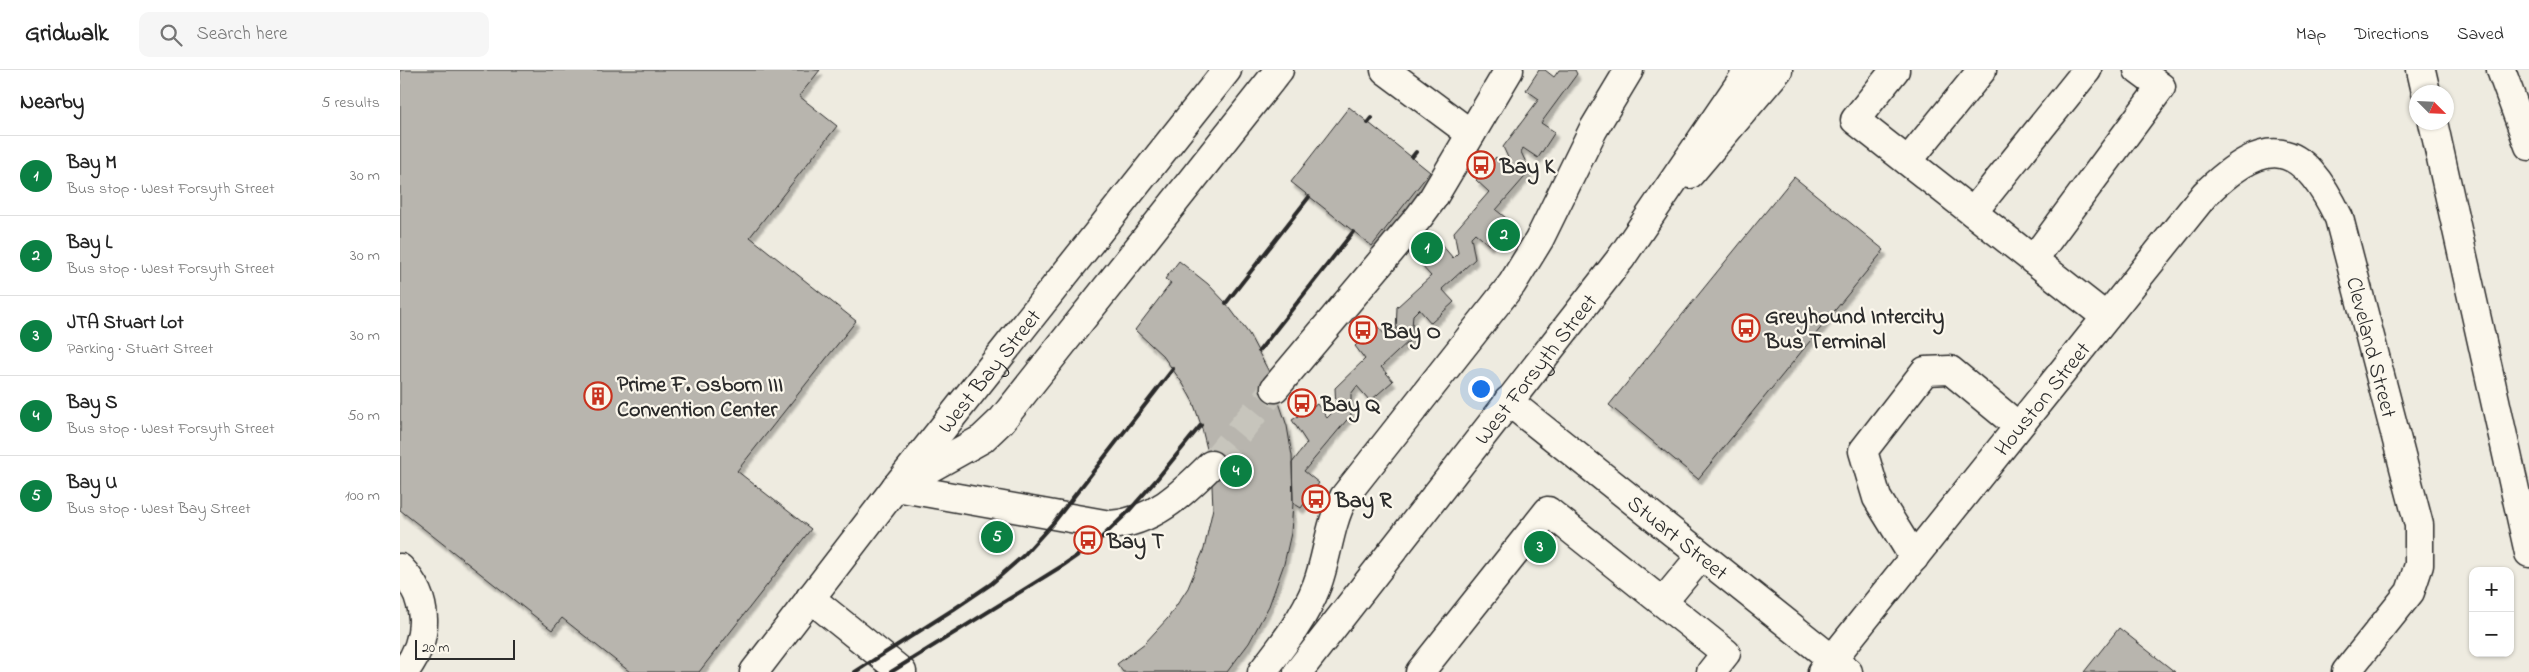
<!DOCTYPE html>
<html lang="en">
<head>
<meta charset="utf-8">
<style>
	body { margin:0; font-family:"Indie Flower",sans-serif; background:#f6f6f6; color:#222 }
	.controls { position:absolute; right:15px; bottom:15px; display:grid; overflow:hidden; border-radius:10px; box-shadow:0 1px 4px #0004 }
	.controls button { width:45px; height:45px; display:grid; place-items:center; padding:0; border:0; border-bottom:1px solid #e0e0e0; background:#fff; color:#222; font:25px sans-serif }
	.compass { position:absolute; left:2009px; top:15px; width:45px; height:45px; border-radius:50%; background:#fff; box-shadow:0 1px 4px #0004; rotate:114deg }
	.scale { position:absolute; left:15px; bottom:12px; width:100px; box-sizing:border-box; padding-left:5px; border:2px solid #2b2b2b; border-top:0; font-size:14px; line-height:18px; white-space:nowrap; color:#2b2b2b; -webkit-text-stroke:4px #fbf7ec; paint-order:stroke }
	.you { position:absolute; left:1080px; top:318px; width:18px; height:18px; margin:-12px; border:4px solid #fff; border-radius:50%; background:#1a73e8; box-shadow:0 0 0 8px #1a73e833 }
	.badge { display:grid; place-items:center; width:32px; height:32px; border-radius:50%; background:#0b8043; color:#fff; font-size:16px; font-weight:700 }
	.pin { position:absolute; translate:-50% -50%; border:2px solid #fff; box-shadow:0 1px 5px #0006 }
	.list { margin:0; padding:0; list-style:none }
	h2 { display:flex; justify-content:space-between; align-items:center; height:65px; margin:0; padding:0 20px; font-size:21px }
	h2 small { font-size:16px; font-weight:400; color:#767676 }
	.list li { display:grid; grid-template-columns:32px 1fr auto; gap:15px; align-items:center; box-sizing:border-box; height:80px; padding:0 20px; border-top:1px solid #e0e0e0 }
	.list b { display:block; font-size:19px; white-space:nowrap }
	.list p { margin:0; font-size:16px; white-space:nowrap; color:#767676 }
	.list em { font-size:16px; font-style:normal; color:#767676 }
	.icon { flex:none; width:28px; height:28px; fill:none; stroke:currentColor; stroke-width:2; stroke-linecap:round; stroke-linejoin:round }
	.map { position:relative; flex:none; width:2129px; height:602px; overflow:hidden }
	header { display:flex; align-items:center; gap:30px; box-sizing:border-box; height:70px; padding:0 25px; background:#fff; border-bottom:1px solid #e0e0e0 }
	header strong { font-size:24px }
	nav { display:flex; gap:28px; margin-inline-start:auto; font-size:18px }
	.search { width:350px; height:45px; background:#f6f6f6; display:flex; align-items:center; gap:12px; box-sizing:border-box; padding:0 18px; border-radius:10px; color:#767676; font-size:19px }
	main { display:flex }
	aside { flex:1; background:#fff }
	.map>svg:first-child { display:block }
	.building { fill:#b8b5ae; stroke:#2b2b2b; filter:url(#shadow) }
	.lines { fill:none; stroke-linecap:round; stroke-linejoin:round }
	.minor-tunnel { stroke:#c7c5bc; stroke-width:28; stroke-dasharray:28 14; stroke-linecap:butt }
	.minor-casing { stroke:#2b2b2b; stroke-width:31 }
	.major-casing { stroke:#2b2b2b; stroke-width:31 }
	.highway-casing { stroke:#2b2b2b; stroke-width:31 }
	.minor { stroke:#fbf7ec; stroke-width:28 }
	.major { stroke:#fbf7ec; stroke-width:28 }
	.highway { stroke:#fbf7ec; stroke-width:28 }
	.rail { stroke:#2b2b2b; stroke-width:4 }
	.labels { text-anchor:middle; stroke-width:4.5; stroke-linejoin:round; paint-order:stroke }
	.poi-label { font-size:22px; font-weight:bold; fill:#2b2b2b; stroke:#fbf7ec; text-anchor:start }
	.street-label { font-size:22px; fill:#2b2b2b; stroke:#fbf7ec }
</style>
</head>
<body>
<header>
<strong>Gridwalk</strong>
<div class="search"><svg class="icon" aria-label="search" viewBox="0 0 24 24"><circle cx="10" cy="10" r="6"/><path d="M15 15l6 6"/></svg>Search here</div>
<nav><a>Map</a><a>Directions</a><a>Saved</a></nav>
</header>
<main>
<aside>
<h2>Nearby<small>5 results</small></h2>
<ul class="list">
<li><span class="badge">1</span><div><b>Bay M</b><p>Bus stop · West Forsyth Street</p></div><em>30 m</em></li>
<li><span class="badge">2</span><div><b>Bay L</b><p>Bus stop · West Forsyth Street</p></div><em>30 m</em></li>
<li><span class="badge">3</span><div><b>JTA Stuart Lot</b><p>Parking · Stuart Street</p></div><em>30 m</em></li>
<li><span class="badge">4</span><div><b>Bay S</b><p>Bus stop · West Forsyth Street</p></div><em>50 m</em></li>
<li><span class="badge">5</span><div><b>Bay U</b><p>Bus stop · West Bay Street</p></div><em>100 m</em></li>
</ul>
</aside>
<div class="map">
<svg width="2129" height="602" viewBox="0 0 2129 602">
	<defs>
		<filter id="shadow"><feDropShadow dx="3" dy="5.5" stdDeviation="1" flood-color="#0004"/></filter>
	</defs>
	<rect width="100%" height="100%" fill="#eeebe0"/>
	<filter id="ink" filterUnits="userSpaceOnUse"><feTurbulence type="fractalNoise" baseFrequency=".02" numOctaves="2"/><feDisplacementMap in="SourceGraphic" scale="10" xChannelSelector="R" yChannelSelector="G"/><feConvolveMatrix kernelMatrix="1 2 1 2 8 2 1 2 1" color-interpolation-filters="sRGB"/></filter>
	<g filter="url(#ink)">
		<path class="building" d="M0,0H420L399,26L437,56L350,167L456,251L337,401L411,459L299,602H230L162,548L152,560L0,440Z
			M1139,0H1145L1154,7L1159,0H1175L1177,4L1141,53L1155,62L1138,88L1123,78L1121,82L1130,101L1096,140L1110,151L1089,175L1075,163L1071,167L1075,189L1042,219L1054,232L1031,253L1019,239L1013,245L1011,269L981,297L993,311L970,331L957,316L951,324V345L904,401L919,413L901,438L893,433L892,393L907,373L892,350L917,334L927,348L936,339L935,318L965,289L955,276L976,255L989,269L996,263L997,237L1031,206L1020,194L1041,174L1053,188L1058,183L1054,162L1089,122L1076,110L1096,87L1110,100L1112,96L1103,77L1139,29L1126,20Z
			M949,37L1030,102L972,176L891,112Z
			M1394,107L1484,180L1298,409L1209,335Z
			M779,191L808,214L826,233L849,264L868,300L887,356L892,386L893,433L891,463L884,494L869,536L849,573L827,602H723L717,594L745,573L768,548L788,518L804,479L813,438L811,395L801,355L793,332L783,314L763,286L735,260L771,213L765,209Z
			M1719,558L1775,602H1684Z"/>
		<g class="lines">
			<path class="minor-tunnel" d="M811,395L875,318"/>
			<g class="minor-casing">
				<g id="minor">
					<path d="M985,0L1071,64"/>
					<path d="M1495,0L1455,50L1706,247"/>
					<path d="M1508,91L1582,0"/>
					<path d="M1290,104L1378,0"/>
					<path d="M1573,142L1687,0"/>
					<path d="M1633,190L1761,17L1738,0"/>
					<path d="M875,318L1019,147L1033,128L1109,0"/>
					<path id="s1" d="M1108,331L1448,602"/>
					<path d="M496,417L582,369L602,350L879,0"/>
					<path d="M496,417L710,455C753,452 782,424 811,395"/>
					<path d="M1514,488L1477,428L1463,381L1525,301L1550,300L1618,356"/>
					<path d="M0,498C30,529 30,569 4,602"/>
					<path d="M410,528L502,602"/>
					<path d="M1263,532L1301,486"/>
					<path d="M862,602C883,575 905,547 917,515C928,485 929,455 944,427L1112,214L1139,170L1193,60L1229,0"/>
					<path d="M1020,602L1148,441L1326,583L1311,602"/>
					<path id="s2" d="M1422,602L1805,124C1867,64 1901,69 1939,148L2019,455V495L2010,522L1946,602"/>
				</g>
			</g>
			<g class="major-casing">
				<g id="major">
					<path id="s3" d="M354,602L496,417L827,0"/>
					<path id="s4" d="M898,602L1221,188"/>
				</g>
			</g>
			<g class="highway-casing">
				<path id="highway" d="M2021,0L2026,22
					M2101,0L2129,76
					M2033,52L2129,483
					M1221,188L1349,0"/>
			</g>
			<use href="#minor" class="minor"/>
			<use href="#major" class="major"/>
			<use href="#highway" class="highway"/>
			<path class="rail" d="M968,53L972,48
				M1012,87L1016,82
				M826,233L909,127
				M859,281L953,162
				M455,602L554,539L591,514L624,485L654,452L773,299
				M491,602L662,496L698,471L727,443L757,409L801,355"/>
		</g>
	</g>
	<defs>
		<g id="bus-ring" transform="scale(1.4375)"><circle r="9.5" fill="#fbf7ec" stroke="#c8321e" stroke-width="1.5"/><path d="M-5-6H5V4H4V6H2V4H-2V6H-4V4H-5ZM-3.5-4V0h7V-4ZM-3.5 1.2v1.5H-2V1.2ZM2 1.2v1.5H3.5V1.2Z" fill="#c8321e"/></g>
		<g id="building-ring" transform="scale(1.4375)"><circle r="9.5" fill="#fbf7ec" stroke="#c8321e" stroke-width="1.5"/><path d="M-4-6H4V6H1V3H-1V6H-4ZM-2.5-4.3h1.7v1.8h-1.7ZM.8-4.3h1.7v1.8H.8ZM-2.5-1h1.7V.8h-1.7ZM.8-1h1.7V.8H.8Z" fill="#c8321e"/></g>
	</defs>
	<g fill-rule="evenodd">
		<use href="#bus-ring" x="1081" y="95"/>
		<use href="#bus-ring" x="1346" y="258"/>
		<use href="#bus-ring" x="963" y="260"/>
		<use href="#building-ring" x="198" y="326"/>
		<use href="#bus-ring" x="902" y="333"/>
		<use href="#bus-ring" x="916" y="429"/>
		<use href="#bus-ring" x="688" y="470"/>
	</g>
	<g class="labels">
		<g class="poi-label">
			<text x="1100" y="103">Bay K</text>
			<text x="1365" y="253">Greyhound Intercity<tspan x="1365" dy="25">Bus Terminal</tspan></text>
			<text x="982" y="268">Bay O</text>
			<text x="217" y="321">Prime F. Osborn III<tspan x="217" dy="25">Convention Center</tspan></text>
			<text x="921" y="341">Bay Q</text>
			<text x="935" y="437">Bay R</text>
			<text x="707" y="478">Bay T</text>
		</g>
		<g class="street-label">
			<text dy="8" stroke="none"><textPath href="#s2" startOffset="924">Cleveland Street</textPath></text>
			<text dy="8" stroke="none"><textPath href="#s4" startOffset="385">West Forsyth Street</textPath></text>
			<text dy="8" stroke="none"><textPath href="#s3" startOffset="382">West Bay Street</textPath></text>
			<text dy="8" stroke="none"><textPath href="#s2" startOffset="351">Houston Street</textPath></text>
			<text dy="8" stroke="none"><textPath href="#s1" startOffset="218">Stuart Street</textPath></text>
		</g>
	</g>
</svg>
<div class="controls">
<button>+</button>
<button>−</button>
</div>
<svg class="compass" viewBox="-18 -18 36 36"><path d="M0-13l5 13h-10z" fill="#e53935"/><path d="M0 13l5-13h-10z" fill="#767676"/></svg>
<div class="scale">20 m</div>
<div class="you"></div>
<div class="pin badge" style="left:1027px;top:178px">1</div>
<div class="pin badge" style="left:1104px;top:165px">2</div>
<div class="pin badge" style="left:1140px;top:477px">3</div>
<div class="pin badge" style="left:836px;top:401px">4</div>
<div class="pin badge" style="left:597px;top:467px">5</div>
</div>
</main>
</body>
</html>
